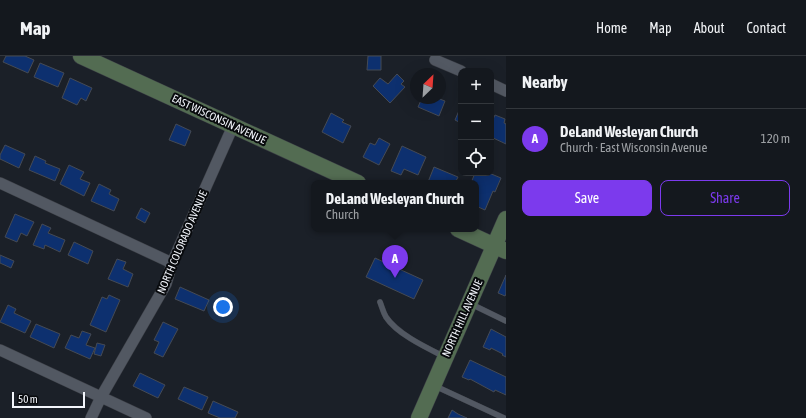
<!DOCTYPE html>
<html lang="en">
<head>
<meta charset="utf-8">
<style>
	body { margin:0; font-family:"Asap Condensed",sans-serif; background:#21252b; color:#f1f3f6 }
	.controls { position:absolute; right:12px; top:12px; display:grid; overflow:hidden; border-radius:8px; box-shadow:0 4px 16px #0002 }
	.controls button { width:36px; height:36px; display:grid; place-items:center; padding:0; border:0; border-bottom:1px solid #33373c; background:#14181e; color:#f1f3f6; font:20px sans-serif }
	.compass { position:absolute; left:410px; top:12px; width:36px; height:36px; border-radius:50%; background:#14181e; box-shadow:0 4px 16px #0002; rotate:25deg }
	.scale { position:absolute; left:12px; bottom:10px; width:73px; box-sizing:border-box; padding-left:4px; border:2px solid #f2f5fb; border-top:0; font-size:11px; line-height:14px; white-space:nowrap; color:#f2f5fb; -webkit-text-stroke:3px #080a0d; paint-order:stroke }
	.you { position:absolute; left:223px; top:251px; width:14px; height:14px; margin:-10px; border:3px solid #fff; border-radius:50%; background:#1a73e8; box-shadow:0 0 0 6px #1a73e833 }
	.badge { display:grid; place-items:center; width:26px; height:26px; border-radius:50%; background:#7c3aed; color:#fff; font-size:13px; font-weight:700 }
	.pin { position:absolute; translate:-50% -33px; filter:drop-shadow(0 1px 2px #0008) }
	.pin::after { content:''; position:absolute; top:21px; width:14px; height:12px; background:inherit; clip-path:polygon(0 0,100% 0,50% 100%) }
	.popup { position:absolute; left:311px; top:124px; width:168px; height:52px; box-sizing:border-box; display:grid; place-content:center; border-radius:8px; background:#14181e; filter:drop-shadow(0 1px 3px #0005); font-size:13px; white-space:nowrap; color:#9da0a4 }
	.popup b { font-size:15px; color:#f1f3f6 }
	.popup::after { content:''; position:absolute; left:50%; top:100%; margin-left:-8px; border:8px solid transparent; border-top-color:#14181e }
	.list { margin:0; padding:0; list-style:none }
	h2 { display:flex; justify-content:space-between; align-items:center; height:52px; margin:0; padding:0 16px; font-size:17px }
	h2 small { font-size:13px; font-weight:400; color:#9da0a4 }
	.list li { display:grid; grid-template-columns:26px 1fr auto; gap:12px; align-items:center; box-sizing:border-box; height:60px; padding:0 16px; border-top:1px solid #33373c }
	.list b { display:block; font-size:15px; white-space:nowrap }
	.list p { margin:0; font-size:13px; white-space:nowrap; color:#9da0a4 }
	.list em { font-size:13px; font-style:normal; color:#9da0a4 }
	.actions { display:flex; gap:8px; padding:12px 16px }
	.actions a { flex:1; padding:9px 0; border:1px solid #7c3aed; border-radius:8px; text-align:center; font-size:14px; color:#7c3aed }
	.actions .main { background:#7c3aed; color:#fff }
	.icon { flex:none; width:22px; height:22px; fill:none; stroke:currentColor; stroke-width:2; stroke-linecap:round; stroke-linejoin:round }
	.map { position:relative; flex:none; width:506px; height:362px; overflow:hidden }
	header { display:flex; align-items:center; gap:24px; box-sizing:border-box; height:56px; padding:0 20px; background:#14181e; border-bottom:1px solid #33373c }
	header strong { font-size:19px }
	nav { display:flex; gap:22px; margin-inline-start:auto; font-size:14px }
	main { display:flex }
	aside { flex:1; background:#14181e }
	.map>svg:first-child { display:block }
	.building { fill:#0d306f; stroke:#454a54 }
	.lines { fill:none; stroke-linecap:round; stroke-linejoin:round }
	.lane-casing { stroke:#3a3d44; stroke-width:6 }
	.street-casing { stroke:#3a3d44; stroke-width:12 }
	.secondary-casing { stroke:#3a3d44; stroke-width:17 }
	.lane { stroke:#525862; stroke-width:5.5 }
	.street { stroke:#525862; stroke-width:11 }
	.secondary { stroke:#536c52; stroke-width:16 }
	.labels { text-anchor:middle; stroke-width:4; stroke-linejoin:round; paint-order:stroke }
	.street-label { font-size:11px; fill:#f2f5fb; stroke:#080a0d }
</style>
</head>
<body>
<header>
<strong>Map</strong>
<nav><a>Home</a><a>Map</a><a>About</a><a>Contact</a></nav>
</header>
<main>
<div class="map">
<svg width="506" height="362" viewBox="0 0 506 362">
	<rect width="100%" height="100%" fill="#1b2028"/>
	<path class="building" d="M6,0H25L34,4L28,17L3,6Z
		M368,0H381V14H367Z
		M40,7L64,17L58,31L34,21Z
		M397,18L404,25L401,28L405,31L390,47L373,30L380,22L388,28Z
		M70,22L92,32L86,45L81,42L77,49L62,42Z
		M422,42H437L445,45L439,60L418,51Z
		M461,50V67L455,64Z
		M331,57L344,64L342,66L351,70L343,87L322,76Z
		M495,59L505,63L504,67L506,68V88L491,81V68Z
		M176,68L191,75L185,90L169,84Z
		M379,82L390,88L379,109L363,101L370,87L375,89Z
		M5,89L25,98L19,112L0,103V99Z
		M402,90L426,101L418,119L404,113L401,119L391,115Z
		M35,100L46,105L45,107L60,113L55,125L29,114Z
		M69,109L84,116L80,123L90,127L84,140L60,128Z
		M434,111L458,121L455,127H431L428,126Z
		M475,117H489L501,122L495,136L493,135L485,154L476,150V127H471Z
		M99,128L111,134L109,138L119,143L114,155L91,145Z
		M141,152L150,157L145,167L136,162Z
		M15,158L34,166L27,180L21,177L17,186L5,181Z
		M42,168L51,172L48,177L65,184L60,196L45,189L44,193L33,189Z
		M74,186L93,195L88,208L68,199Z
		M0,199L14,205L11,212L0,207Z
		M375,202L423,224L414,243L366,221Z
		M117,203L126,206L123,213L133,218L128,231L108,223Z
		M506,219V238L505,240L498,237Z
		M180,231L209,244L204,255L175,243Z
		M109,239L120,244L106,276L90,269L102,241L107,243Z
		M8,249L16,253L14,257L31,265L25,277L0,266Z
		M163,266L178,273L163,301L154,297L159,286L154,284Z
		M36,268L60,278L54,292L30,281Z
		M491,273L506,281V301L502,299L503,298L491,292L490,294L483,291Z
		M82,275L91,278L86,289L95,292L90,303L65,292L71,279L79,282Z
		M97,287L105,289L101,300L94,298Z
		M470,304L506,321V339L495,334L494,336L470,323L469,324L462,321Z
		M140,317L165,329L158,342L133,330Z
		M184,331L208,341L202,354L178,343Z
		M213,345L238,356L235,362H220L208,357Z
		M452,354L458,358L467,362H448Z"/>
	<g class="lines">
		<g class="lane-casing">
			<path id="lane" d="M380,246C382,251 383,256 386,261C397,278 427,292 445,301
				M471,248L506,265
				M435,330L504,362"/>
		</g>
		<g class="street-casing">
			<path id="street" d="M435,4L461,15
				M491,28L506,35
				M0,127L172,207
				M0,294L146,362
				M91,362L101,341L166,228L172,207L233,70"/>
		</g>
		<g class="secondary-casing">
			<path id="secondary" d="M81,0L358,127
				M458,173L506,195
				M419,362L506,163"/>
		</g>
		<use href="#lane" class="lane"/>
		<use href="#street" class="street"/>
		<use href="#secondary" class="secondary"/>
	</g>
	<g class="labels">
		<g class="street-label">
			<text transform="translate(219 63) rotate(25)" y="4">EAST WISCONSIN AVENUE</text>
			<text transform="translate(182 186) rotate(-67)" y="4">NORTH COLORADO AVENUE</text>
			<text transform="translate(462 262) rotate(-66)" y="4">NORTH HILL AVENUE</text>
		</g>
	</g>
</svg>
<div class="controls">
<button>+</button>
<button>−</button>
<button><svg class="icon" aria-label="locate" viewBox="0 0 24 24"><circle cx="12" cy="12" r="6"/><path d="M12 2v4M12 18v4M2 12h4M18 12h4"/></svg></button>
</div>
<svg class="compass" viewBox="-18 -18 36 36"><path d="M0-13l5 13h-10z" fill="#e53935"/><path d="M0 13l5-13h-10z" fill="#9da0a4"/></svg>
<div class="scale">50 m</div>
<div class="you"></div>
<div class="pin badge" style="left:395px;top:222px">A</div>
<div class="popup"><b>DeLand Wesleyan Church</b>Church</div>
</div>
<aside>
<h2>Nearby<small></small></h2>
<ul class="list">
<li><span class="badge">A</span><div><b>DeLand Wesleyan Church</b><p>Church · East Wisconsin Avenue</p></div><em>120 m</em></li>
</ul>
<div class="actions"><a class="main">Save</a><a>Share</a></div>
</aside>
</main>
</body>
</html>
